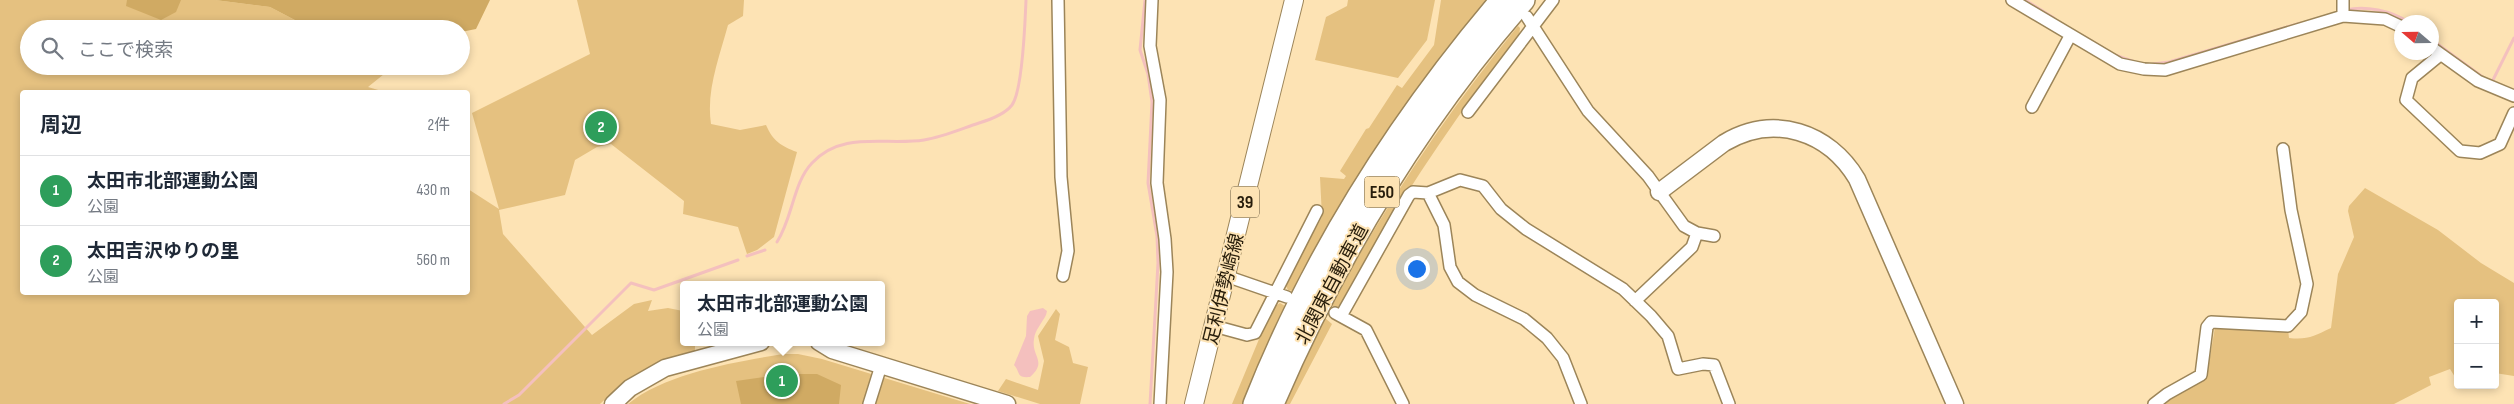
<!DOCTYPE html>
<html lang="ja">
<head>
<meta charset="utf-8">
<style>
	body { margin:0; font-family:"Sofia Sans Condensed","Noto Sans JP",sans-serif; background:#f6f6f7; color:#1f2937 }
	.controls { position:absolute; right:15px; bottom:15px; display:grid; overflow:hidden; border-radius:5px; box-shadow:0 2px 8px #0003 }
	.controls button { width:45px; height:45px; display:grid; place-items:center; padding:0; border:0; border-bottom:1px solid #e0e1e3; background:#fff; color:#1f2937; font:25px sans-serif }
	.compass { position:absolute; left:2394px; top:15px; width:45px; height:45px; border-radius:50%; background:#fff; box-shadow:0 2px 8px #0003; rotate:290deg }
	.you { position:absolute; left:1416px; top:268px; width:18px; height:18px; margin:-12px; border:4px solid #fff; border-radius:50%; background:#1a73e8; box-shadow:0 0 0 8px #1a73e833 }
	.badge { display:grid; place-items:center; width:32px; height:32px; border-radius:50%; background:#0b8043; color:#fff; font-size:16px; font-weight:700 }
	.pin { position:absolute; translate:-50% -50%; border:2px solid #fff; box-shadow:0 1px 5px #0006 }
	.popup { position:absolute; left:680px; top:281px; width:205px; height:65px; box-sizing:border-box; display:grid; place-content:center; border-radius:5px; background:#fff; filter:drop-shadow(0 1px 4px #0005); font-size:16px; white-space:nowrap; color:#747a83 }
	.popup b { font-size:19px; color:#1f2937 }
	.popup::after { content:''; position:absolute; left:50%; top:100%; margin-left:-10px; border:10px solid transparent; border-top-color:#fff }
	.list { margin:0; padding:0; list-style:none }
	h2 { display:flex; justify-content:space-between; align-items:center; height:65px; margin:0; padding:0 20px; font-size:21px }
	h2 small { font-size:16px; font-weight:400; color:#747a83 }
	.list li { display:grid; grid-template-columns:32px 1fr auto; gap:15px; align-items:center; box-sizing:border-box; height:70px; padding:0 20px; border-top:1px solid #e0e1e3 }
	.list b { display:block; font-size:19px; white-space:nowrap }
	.list p { margin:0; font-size:16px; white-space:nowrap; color:#747a83 }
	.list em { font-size:16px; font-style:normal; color:#747a83 }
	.icon { flex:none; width:28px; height:28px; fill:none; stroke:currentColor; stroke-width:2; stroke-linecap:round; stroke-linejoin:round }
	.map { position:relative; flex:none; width:2514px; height:404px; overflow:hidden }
	.search { position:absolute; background:#fff; box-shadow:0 2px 8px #0003; left:20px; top:20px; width:450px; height:55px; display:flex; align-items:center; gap:12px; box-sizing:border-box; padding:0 18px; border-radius:28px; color:#747a83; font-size:19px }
	.panel { position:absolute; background:#fff; box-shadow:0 2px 8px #0003; left:20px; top:90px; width:450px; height:205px; border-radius:5px }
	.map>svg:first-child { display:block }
	.green { fill:#e5c180 }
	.forest { fill:#d0aa63 }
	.water { fill:#f4c0be }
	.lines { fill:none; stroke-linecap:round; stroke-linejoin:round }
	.stream { stroke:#f4c0be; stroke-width:3 }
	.street-casing { stroke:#9c8559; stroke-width:14 }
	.secondary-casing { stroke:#9c8559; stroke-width:19 }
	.primary-casing { stroke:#9c8559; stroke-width:20 }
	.highway-casing { stroke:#9c8559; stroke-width:24 }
	.street { stroke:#fff; stroke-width:11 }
	.secondary { stroke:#fff; stroke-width:16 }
	.primary { stroke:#fff; stroke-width:18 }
	.highway { stroke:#fff; stroke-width:21 }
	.labels { text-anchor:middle; stroke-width:4; stroke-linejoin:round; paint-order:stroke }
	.shield { fill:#fde3b4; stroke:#67583e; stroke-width:1 }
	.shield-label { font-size:18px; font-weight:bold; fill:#271d0b }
	.street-label { font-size:19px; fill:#271d0b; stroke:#fde3b4 }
</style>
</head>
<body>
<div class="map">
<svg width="2514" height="404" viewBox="0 0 2514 404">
	<rect width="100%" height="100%" fill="#fde3b4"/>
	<path class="green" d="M0,0H215L270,7L312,29H29V66H394L368,87L385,92H22V292H468V189L499,209L472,113L590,54L577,0H744L743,16L728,25C719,58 706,91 711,124L740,130L766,125C773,141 781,146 797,152L774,237L757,250L747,254L738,227L683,214L684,201L611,144L597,147L575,160L565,195L499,210L503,234L592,335L634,304L652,300L648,311L668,308L683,311V342H695V353C658,367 629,376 600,404H0Z
		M1348,0H1435L1427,40L1398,78L1315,60L1326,17L1347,6Z
		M1441,0H1487C1410,89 1346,188 1293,291L1288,290L1285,284L1322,217L1320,177L1344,179L1346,176L1340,171L1366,129L1369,128L1397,85L1402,88L1434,45Z
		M1518,26L1520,28L1519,36C1451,121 1393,211 1340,306L1335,307L1331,305C1385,206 1446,113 1518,26Z
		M2365,188L2438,230L2481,263L2514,283V376L2495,373V303H2458V377H2455L2450,369L2429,377L2431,385L2394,404H2158L2202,381L2207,375L2215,327L2288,329L2289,338C2308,340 2314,336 2331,328L2338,274L2354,237L2348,211L2349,206Z
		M1280,303L1285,306L1242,404H1232L1272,308Z
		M1056,309L1060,314L1055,340L1069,347L1073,363L1088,367L1080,404H1040L998,391L1006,379L1038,390L1044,361L1038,336Z
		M1325,318L1332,324L1290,404H1285Z
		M783,354H798L822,359L970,404H628C666,373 735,362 783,354Z"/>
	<path class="forest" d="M127,0H181L176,12L161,20L126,6Z
		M215,0H490L476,29L461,32V29H312L270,7Z
		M785,374H817L841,385L839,404H741L736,381Z"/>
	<path class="water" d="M1043,308L1047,311L1046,315C1042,323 1035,330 1034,339C1031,357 1048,361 1030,377C1016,378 1021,373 1014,365L1026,336L1027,316L1030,311Z"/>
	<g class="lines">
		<path class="stream" d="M1145,0L1140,50L1148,74L1152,102L1148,183L1157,236L1158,263L1150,404
			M2025,0L2054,18
			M2346,10C2365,5 2392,11 2408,22
			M2083,36L2105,49
			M2432,40L2484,78
			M2115,55L2132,61
			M2153,64L2169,62L2301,23
			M2492,82L2514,38
			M777,242C793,217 793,183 812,163C842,130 886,146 924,140C943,137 961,129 979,123C989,120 1005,114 1012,105C1023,90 1025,22 1026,0
			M747,256L765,250
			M504,404L519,395L631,283L654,290L738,260"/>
		<g class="street-casing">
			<path id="street" d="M1058,0L1061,177L1068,251L1063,276
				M1152,0L1150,46L1160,100L1157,183L1165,239L1167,272L1160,404
				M2012,0L2120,64L2144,69L2165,70L2343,16L2385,19L2402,27
				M2343,0V16
				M1527,17L1588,111L1648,176L1684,226L1697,233L1714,236
				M2432,48L2478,81L2514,96
				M2440,55L2412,78L2406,100L2460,151L2480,153L2500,144L2514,113
				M2032,107L2070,36
				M1468,112L1553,0
				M1428,193L1444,225L1450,267L1458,282L1475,295L1524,319L1547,338L1563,358L1581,404
				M1226,276L1287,297
				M1635,301L1692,247L1697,233
				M1335,313L1366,330L1403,404
				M1341,316L1409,195L1413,192L1428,193L1460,180L1483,186L1501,209L1526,229L1623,289L1651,316L1668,336L1678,369L1703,364L1714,365L1729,404
				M1214,326L1247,335L1255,333L1317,211
				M869,404L879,372
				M2154,404L2167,394L2201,375L2207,327L2211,322L2288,326L2301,312L2307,284L2291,210L2283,149"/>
		</g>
		<g class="secondary-casing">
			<path id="secondary" d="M1659,192L1724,143C1774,113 1829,132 1857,179L1955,404
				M819,342L832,350L1007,404
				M613,404L630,388L665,368L761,342"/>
		</g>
		<g class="primary-casing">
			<path id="primary" d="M1194,404L1294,0"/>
		</g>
		<g class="highway-casing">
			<path id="highway" d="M1254,404C1312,257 1399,120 1501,0
				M1273,404C1336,257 1418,121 1524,0"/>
		</g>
		<use href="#street" class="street"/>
		<use href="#secondary" class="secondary"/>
		<use href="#primary" class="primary"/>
		<use href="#highway" class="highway"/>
	</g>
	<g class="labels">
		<g class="shield">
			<rect x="1364.5" y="176.5" width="35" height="31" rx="4"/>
			<rect x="1231" y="186.5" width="28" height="31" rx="4"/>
		</g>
		<g class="shield-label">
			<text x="1382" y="198">E50</text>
			<text x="1245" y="208">39</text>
		</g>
		<g class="street-label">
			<text transform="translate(1331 284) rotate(-62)" y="7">北関東自動車道</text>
			<text transform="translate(1223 289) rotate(-76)" y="7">足利伊勢崎線</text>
		</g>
	</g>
</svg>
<div class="controls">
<button>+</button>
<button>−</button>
</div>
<svg class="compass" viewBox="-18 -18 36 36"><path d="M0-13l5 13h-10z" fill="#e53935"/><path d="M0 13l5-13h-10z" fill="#747a83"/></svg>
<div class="you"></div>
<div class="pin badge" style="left:782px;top:381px;background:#2e9e5b">1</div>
<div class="popup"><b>太田市北部運動公園</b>公園</div>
<div class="pin badge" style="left:601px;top:127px;background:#2e9e5b">2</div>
<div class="search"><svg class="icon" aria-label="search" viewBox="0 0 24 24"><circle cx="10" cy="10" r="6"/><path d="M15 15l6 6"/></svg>ここで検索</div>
<section class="panel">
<h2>周辺<small>2件</small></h2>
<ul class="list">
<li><span class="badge" style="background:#2e9e5b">1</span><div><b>太田市北部運動公園</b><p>公園</p></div><em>430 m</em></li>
<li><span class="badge" style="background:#2e9e5b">2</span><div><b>太田吉沢ゆりの里</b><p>公園</p></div><em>560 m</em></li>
</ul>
</section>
</div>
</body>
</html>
